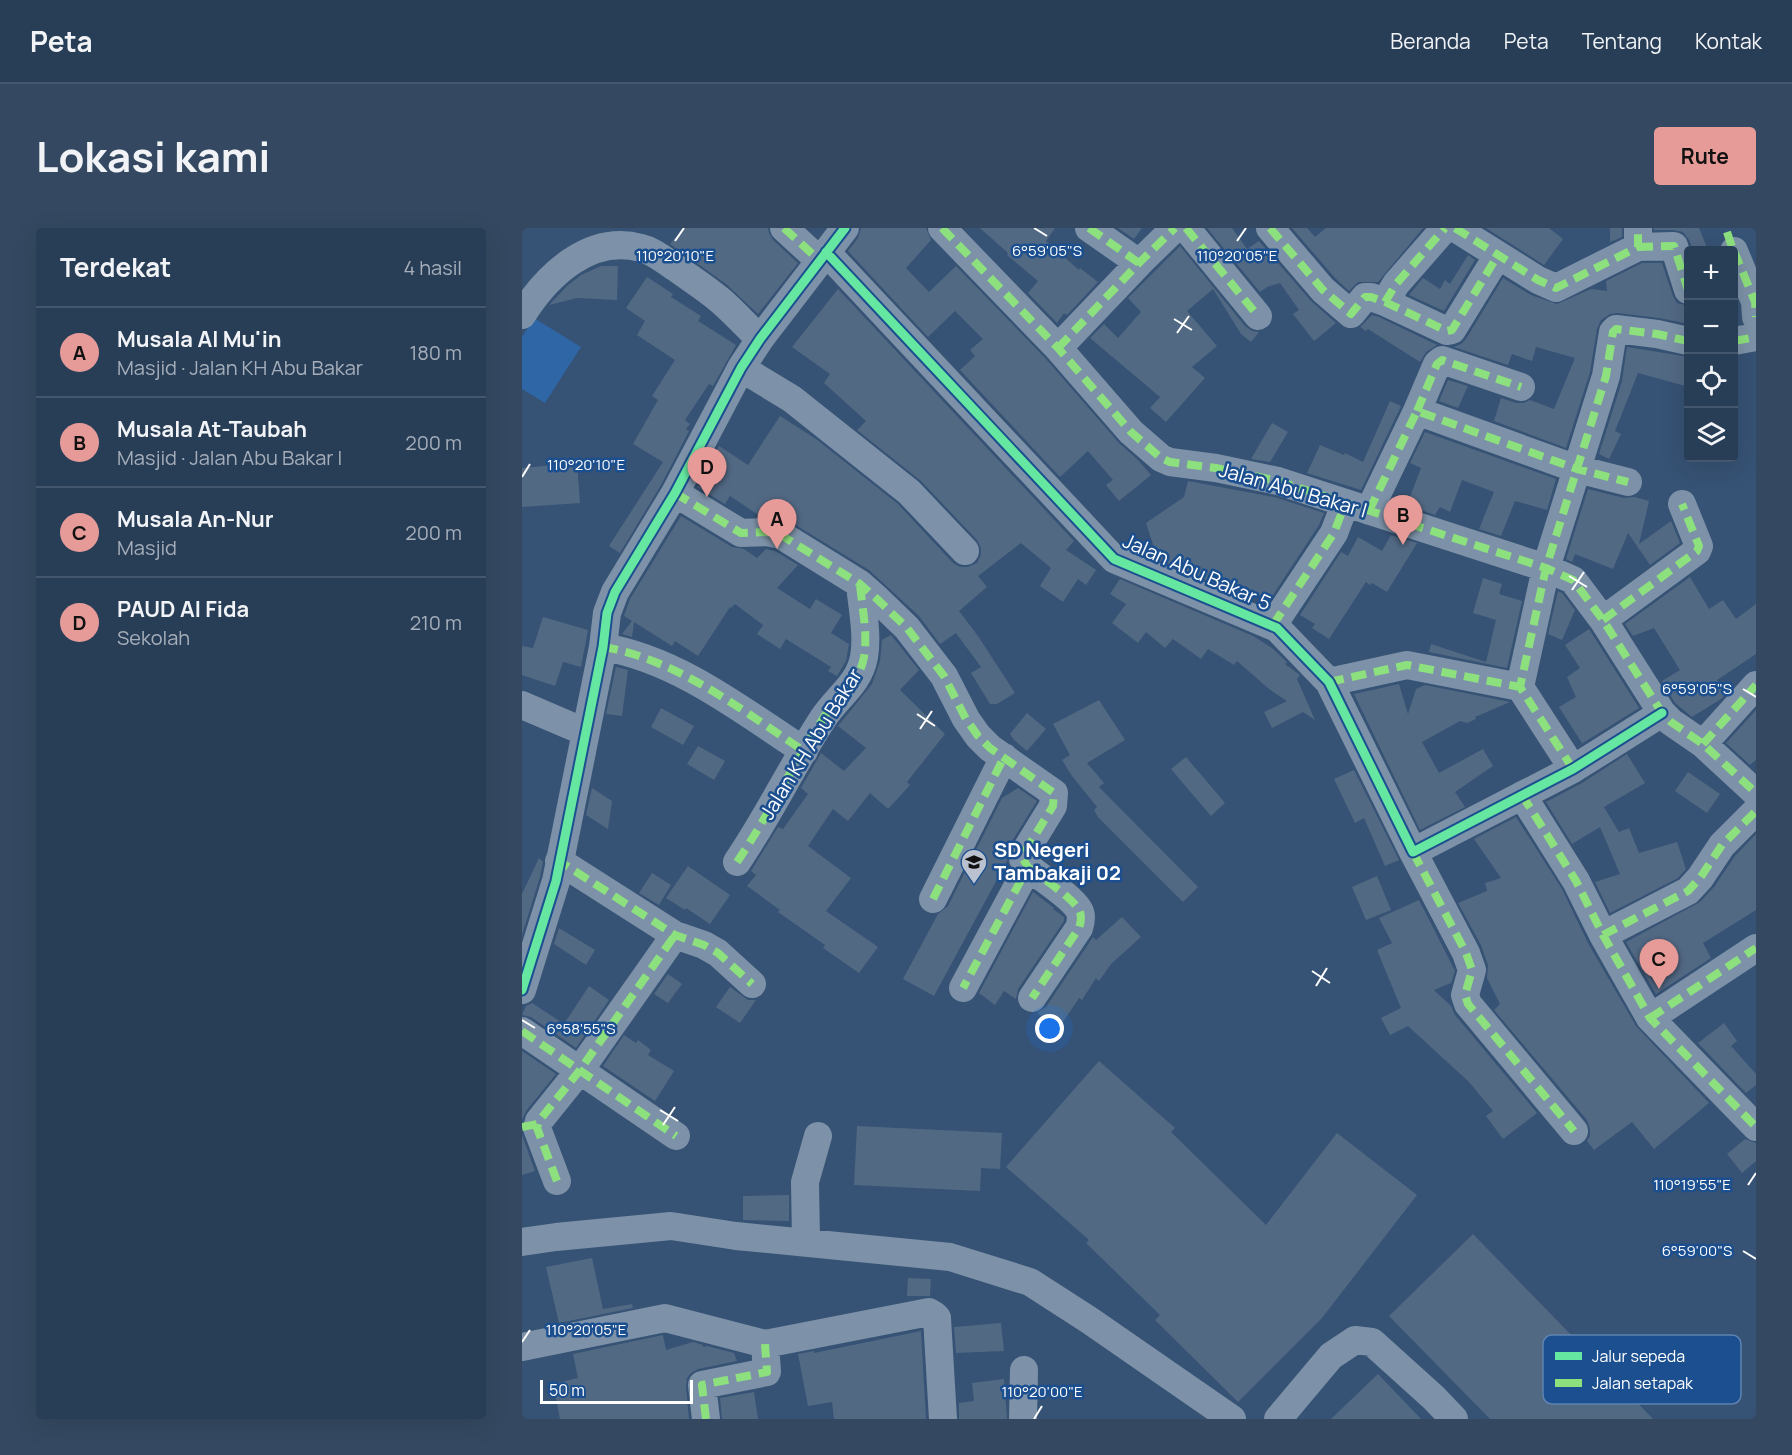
<!DOCTYPE html>
<html lang="id">
<head>
<meta charset="utf-8">
<style>
	body { margin:0; font-family:Manrope,sans-serif; background:#344961; color:#f1f3f6 }
	.controls { position:absolute; right:18px; top:18px; display:grid; overflow:hidden; border-radius:6px; box-shadow:0 6px 24px #0002 }
	.controls button { width:54px; height:54px; display:grid; place-items:center; padding:0; border:0; border-bottom:2px solid #44576d; background:#283e57; color:#f1f3f6; font:30px sans-serif }
	.scale { position:absolute; left:18px; bottom:15px; width:153px; box-sizing:border-box; padding-left:6px; border:3px solid #fff; border-top:0; font-size:16px; line-height:21px; white-space:nowrap; color:#fff; -webkit-text-stroke:4px #1b4f8f; paint-order:stroke }
	.you { position:absolute; left:528px; top:801px; width:21px; height:21px; margin:-15px; border:4px solid #fff; border-radius:50%; background:#1a73e8; box-shadow:0 0 0 9px #1a73e833 }
	.badge { display:grid; place-items:center; width:39px; height:39px; border-radius:50%; background:#e69b98; color:#111; font-size:20px; font-weight:700 }
	.pin { position:absolute; translate:-50% -50px; filter:drop-shadow(0 2px 3px #0008) }
	.pin::after { content:''; position:absolute; top:32px; width:21px; height:18px; background:inherit; clip-path:polygon(0 0,100% 0,50% 100%) }
	.list { margin:0; padding:0; list-style:none }
	h2 { display:flex; justify-content:space-between; align-items:center; height:78px; margin:0; padding:0 24px; font-size:26px }
	h2 small { font-size:20px; font-weight:400; color:#a5aeba }
	.list li { display:grid; grid-template-columns:39px 1fr auto; gap:18px; align-items:center; box-sizing:border-box; height:90px; padding:0 24px; border-top:2px solid #44576d }
	.list b { display:block; font-size:22px; white-space:nowrap }
	.list p { margin:0; font-size:20px; white-space:nowrap; color:#a5aeba }
	.list em { font-size:20px; font-style:normal; color:#a5aeba }
	.icon { flex:none; width:33px; height:33px; fill:none; stroke:currentColor; stroke-width:2; stroke-linecap:round; stroke-linejoin:round }
	.map { position:relative; flex:none; width:1234px; height:1191px; overflow:hidden; border-radius:6px }
	header { display:flex; align-items:center; gap:36px; box-sizing:border-box; height:84px; padding:0 30px; background:#283e57; border-bottom:2px solid #44576d }
	header strong { font-size:28px }
	nav { display:flex; gap:33px; margin-inline-start:auto; font-size:21px }
	.intro { display:flex; align-items:center; justify-content:space-between; box-sizing:border-box; height:144px; padding:0 36px }
	h1 { margin:0; font-size:42px }
	.button { padding:15px 27px; border-radius:6px; background:#e69b98; color:#111; font-size:21px; font-weight:700 }
	main { display:flex; gap:36px; padding:0 36px }
	aside { flex:1; background:#283e57; border-radius:6px; box-shadow:0 6px 24px #0002 }
	.map>svg:first-child { display:block }
	.green { fill:#2f66a5 }
	.building { fill:#526984 }
	.lines { fill:none; stroke-linecap:round; stroke-linejoin:round }
	.minor { stroke:#7d92a8; stroke-width:28 }
	.quiet { stroke:#8de07e; stroke-width:8; stroke-dasharray:15 8; stroke-linecap:butt }
	.cycleway-casing { stroke:#1b4f8f; stroke-width:13 }
	.cycleway { stroke:#66e7a1; stroke-width:9 }
	.ticks { fill:none; stroke:#fff; stroke-width:2 }
	.labels { text-anchor:middle; stroke-width:5; stroke-linejoin:round; paint-order:stroke }
	.street-label { font-size:20px; fill:#fff; stroke:#1b4f8f }
	.poi-label { font-size:20px; font-weight:bold; fill:#fff; stroke:#1b4f8f; text-anchor:start }
	.key { fill:#1b4f8f; stroke:#5f84b1; stroke-width:1.5 }
	.key-label { font-size:16px; fill:#fff }
	.ticks-label { font-size:15px; text-anchor:middle; fill:#fff; stroke:#1b4f8f; stroke-width:5; stroke-linejoin:round; paint-order:stroke }
</style>
</head>
<body>
<header>
<strong>Peta</strong>
<nav><a>Beranda</a><a>Peta</a><a>Tentang</a><a>Kontak</a></nav>
</header>
<div class="intro"><h1>Lokasi kami</h1><a class="button">Rute</a></div>
<main>
<aside>
<h2>Terdekat<small>4 hasil</small></h2>
<ul class="list">
<li><span class="badge">A</span><div><b>Musala Al Mu'in</b><p>Masjid · Jalan KH Abu Bakar</p></div><em>180 m</em></li>
<li><span class="badge">B</span><div><b>Musala At-Taubah</b><p>Masjid · Jalan Abu Bakar I</p></div><em>200 m</em></li>
<li><span class="badge">C</span><div><b>Musala An-Nur</b><p>Masjid</p></div><em>200 m</em></li>
<li><span class="badge">D</span><div><b>PAUD Al Fida</b><p>Sekolah</p></div><em>210 m</em></li>
</ul>
</aside>
<div class="map">
<svg width="1234" height="1191" viewBox="0 0 1234 1191">
	<rect width="100%" height="100%" fill="#365274"/>
	<path class="green" d="M12,90L59,119L23,175L0,161V109Z"/>
	<path class="building" d="M161,0H246L247,5L251,12L276,35L236,86L204,56L148,16Z
		M339,0H404L409,12L384,40L407,64L434,38L524,131L597,215L616,232L629,247L597,273L584,257L591,252L566,223L538,249L438,142L453,128L448,122L461,111L433,83L406,109L326,23L336,10Z
		M458,0H533L524,13L557,42L558,40L576,54L545,87L542,85L535,95L506,65L516,53L485,27L486,25Z
		M596,0H620L612,11Z
		M685,0H710L725,21L737,13L789,73L814,95L792,113L771,86L777,82L758,55L745,59L738,64Z
		M770,0H785L793,9L804,0H901L856,54H836L827,63L813,50Z
		M964,0H1027L1041,11L1022,37Z
		M1088,0H1100V9L1088,14Z
		M1132,0H1177L1186,22H1171L1167,12L1161,4L1152,2H1132Z
		M658,18L723,98L730,103L737,104L729,114L719,106L691,61L665,83L695,118L670,139L683,150L644,194L628,180L638,169L568,110L582,96L596,110L619,84L606,70Z
		M946,27L953,32L922,83L887,67L901,50L918,61L923,52L928,56Z
		M1120,35H1140L1151,68L1155,75L1167,78V96L1137,90L1096,85L1088,86L1079,92L1075,101L1068,144L1044,220L972,193L979,170L994,175H1002L1008,172L1032,181L1053,130L1014,119L1010,133L990,126L986,137L932,119L939,116L944,111L981,50L1009,67L1035,76L1069,61L1085,63L1084,53Z
		M79,38H96L95,72L55,70L27,77L46,57L59,47Z
		M125,49L151,66L149,69L179,88L176,93L214,117L191,158L187,156L163,192L168,196L164,201L167,203L139,257L98,325L87,318L141,234L111,216L136,172L130,168L153,132L115,107L123,93L104,80Z
		M316,61L552,313L544,322L574,342L564,357L556,351L541,374L518,358L529,340L499,315L456,348L465,359L437,383L456,408L493,465L475,476H468L449,445L459,439L434,405L418,416L397,388L347,342L267,293L248,288H238L208,268L203,276L175,259L197,218L226,237L258,188L294,211L376,276L431,335L438,339H446L455,335L459,327V320L455,312L399,253L335,202L344,193L302,155L308,146L270,119Z
		M850,87L857,89L915,117L904,124L898,134L846,101L844,103L838,99Z
		M1105,119L1167,129V159L1116,145L1093,203L1099,206L1087,231L1077,226L1100,153Z
		M926,152L946,158L936,180L917,173Z
		M868,173L879,178L839,262L785,245L798,217L822,227L823,225L841,234Z
		M750,195L766,204L748,234L729,231Z
		M903,204L1034,251L1025,282L993,273L979,308L957,301L972,264L940,252L928,284L918,279L913,287L885,277L899,240L888,235Z
		M55,235L58,275L0,279V240Z
		M666,253L752,269L802,285L797,297L747,373L731,363L725,370L636,332L624,295L662,269Z
		M1066,261L1102,270L1113,269L1127,273L1117,316L1149,293L1158,315L1128,337L1106,305L1091,341L1053,326L1050,334L1044,331Z
		M159,288L210,319L222,321L235,330L244,321L253,323L276,337L255,360L288,381L294,371L320,387L309,405L327,416L324,433L315,448L306,443L309,439L264,411L258,421L235,406L241,397L213,376L209,380L208,379L176,428L153,413L150,418L112,394L110,409L100,406L110,393L102,388L108,371Z
		M869,307L895,315L865,364L850,355L848,357L844,354L807,411L790,400L793,396L778,387L819,324L826,328L836,309L860,323Z
		M1168,349L1187,381L1201,372L1214,391L1234,376V426L1195,452L1204,466L1199,471L1170,489L1153,475L1140,453L1158,442L1132,400L1111,408L1103,396Z
		M961,350L980,356L977,366L1000,373L985,440L907,424L909,416L964,434L974,392L951,385Z
		M598,351L731,408L750,420L765,434L763,436L778,447L775,451L793,492L781,484L750,500L742,484L765,473L747,461L715,433L712,437L686,421L679,431L651,411L643,420L624,404L616,415L590,395L604,376L588,366Z
		M1036,363L1040,365L1053,382L1040,412L1026,406Z
		M21,389L66,402L59,439L41,434L33,458L0,447V418L11,420Z
		M1067,401L1117,480L1056,518L1060,515L1037,479L1054,469L1045,449L1058,440L1043,417Z
		M369,407L397,442L378,462L423,506L385,554L388,557L366,581L348,565L326,593L311,581L286,618L329,650L304,683L356,719L337,745L301,720L303,717L256,684L258,682L225,658L234,647L229,643L256,599L261,601L286,566L279,560L299,525L322,543L344,520L316,498L350,456L358,433L360,412Z
		M94,439L106,442L100,488L84,486Z
		M877,456L886,486L894,461L903,457L988,474L953,489L954,491L945,495L938,493L900,514L917,545L961,521L971,538L933,564L943,579L898,602L832,466Z
		M577,472L603,512L565,535L582,555L577,559L676,659L661,674L576,589L572,582L575,579L550,548L540,532L548,527L531,496Z
		M139,480L172,498L161,517L129,499Z
		M1234,482V532L1228,537L1204,515Z
		M505,485L524,501L505,523L492,512L488,506Z
		M176,518L203,533L192,552L165,536Z
		M1105,526L1123,555L1082,579L1097,604L1107,600L1117,625L1155,614L1164,641L1156,650L1088,685L1073,654L1098,646L1078,599L1050,616L1024,574L1060,555Z
		M664,529L703,575L689,588L649,541Z
		M832,542L877,632L863,638L842,590L833,595L812,551Z
		M1166,544L1198,566L1185,585L1153,563Z
		M70,560L90,573L86,601L64,587Z
		M496,560L515,573L487,618L485,633L412,768L381,751L416,686L426,678L480,570Z
		M994,589L1040,661L1066,715L1114,798L1187,875L1132,921L1110,894L1072,922L1065,913L1068,908V901L1065,892L972,782L978,776L965,750L966,737L959,717L936,675L965,663L963,655L979,650L952,611Z
		M1234,606V682L1181,715L1189,730L1134,766L1104,714L1178,674L1192,659L1213,628Z
		M17,630L21,634L18,649L0,707V666Z
		M166,638L208,667L188,696L164,680L163,682L144,670Z
		M130,645L149,657L137,677L117,665Z
		M855,648L869,682L844,692L830,659Z
		M511,664L532,680L531,681L542,689V693L496,761L494,771L482,763L473,777L457,765Z
		M897,672L933,743L929,755L912,762L929,778L933,787L1015,885L981,911L964,888L971,883L947,854L886,798L868,807L859,790L879,780L855,722L870,715L857,690Z
		M600,689L619,709L589,736L577,753L574,750L560,772L557,770L537,800L515,785L524,779L571,709L574,712Z
		M37,700L73,722L64,737L32,716Z
		M146,746L160,756L146,775L132,766Z
		M67,758L87,772L54,820L9,789L0,787L4,778L10,775L42,796Z
		M208,759L226,772H234L218,795L194,779Z
		M1202,795L1215,813L1209,818L1234,846V857L1224,865L1176,815Z
		M102,807L114,815L116,812L129,822L126,827L152,843L133,873L81,838Z
		M0,823L34,846L4,883L0,892Z
		M577,833L653,900L649,904L744,997L815,905L895,967L800,1090L716,1174L633,1092L638,1087L564,1015L567,1012L484,939Z
		M335,898L480,905L478,941L459,940L458,963L332,957Z
		M0,907L13,943L0,947Z
		M1223,911L1234,915V933L1220,945L1205,926Z
		M267,967V993L221,992V968Z
		M951,1006L1131,1191H968L867,1088Z
		M70,1030L81,1081L110,1076L111,1080L37,1095L24,1039Z
		M386,1050L409,1051L408,1068H385Z
		M479,1095L482,1123L434,1125L432,1099Z
		M399,1103L404,1191H312L310,1174L286,1178L276,1126L292,1123V1125Z
		M141,1107L144,1122L171,1114L181,1117V1119L185,1118L212,1125L215,1133L176,1141L169,1145L165,1150L164,1159L167,1191H38L31,1156L56,1150L51,1126Z
		M856,1146L899,1191H809Z
		M482,1151L485,1191H437V1175L452,1173L450,1155Z
		M232,1164L236,1191H200L198,1170Z"/>
	<g class="lines">
		<path class="minor" d="M262,0L298,33
			M420,0L536,120L609,204L639,230L648,234L694,240L756,253L1024,340L1051,352L1081,392L1140,485L1149,494L1181,516L1234,565
			M567,0L617,35
			M664,0L736,88
			M748,0L801,62L829,86L843,69H849L863,74L874,56L923,0
			M933,0L1016,52L1034,60L1116,19V0
			M1116,19L1152,18L1166,62
			M1212,23L1233,74L1234,89
			M304,24L592,331L755,400L807,454L891,624L1051,541L1140,485
			M863,74L925,103L930,102L976,27
			M0,87C25,47 68,6 119,20C132,23 143,33 154,40C169,51 185,61 199,73C213,85 225,99 238,111
			M1212,113L1234,109
			M536,120L619,33L653,0
			M219,140L270,171L387,264L443,323
			M895,183L915,136L920,132L999,159
			M153,265L219,305L245,304L259,307L338,356L355,371L385,400L422,448L444,491L456,508L468,520L532,565L531,578L501,627V631L506,639L441,760
			M847,283L895,183L1055,241L1106,254
			M1081,392L1175,323L1177,318L1160,276
			M751,397L812,305L823,276
			M81,419C155,431 221,483 282,523
			M807,454L885,437L998,459
			M0,477L63,504
			M1181,516L1234,457
			M1051,541L998,459L1024,340L1084,148L1091,104L1094,101L1135,106L1166,113
			M1000,567L1054,653L1081,707L1128,790L1234,899
			M891,624L944,725L950,742L943,767L946,776L1052,903
			M37,633L153,707L182,717L196,725L230,756
			M215,634C247,587 271,536 302,489C316,468 337,456 342,429C346,406 340,379 338,356
			M506,639C518,649 550,669 557,682C560,687 559,694 557,700L510,770
			M411,671L482,529
			M1081,707L1166,663L1178,650L1200,617L1234,583
			M0,762L34,653L81,419L85,385L93,364L153,265L219,140L238,111L323,0
			M1128,790L1234,720
			M0,803L154,908
			M35,953L15,900L17,893L58,842L153,707
			M284,1013L283,954L296,908
			M0,1014L34,1009L149,998L214,1008L428,1029L508,1054L567,1092L710,1191
			M0,1119L143,1090L243,1116L407,1084L412,1087L415,1090L421,1191
			M184,1191L180,1157L245,1144L243,1116
			M501,1191L502,1142
			M756,1191L809,1128L833,1112L850,1114L912,1170L932,1191"/>
		<path class="quiet" d="M262,0L298,33
			M420,0L536,120L609,204L639,230L648,234L694,240L756,253L1024,340L1051,352L1081,392L1140,485L1149,494L1181,516L1234,565
			M567,0L617,35
			M664,0L736,88
			M748,0L801,62L829,86L843,69H849L863,74L874,56L923,0
			M933,0L1016,52L1034,60L1116,19V0
			M1205,4L1211,22
			M1116,19L1152,18L1166,62
			M1212,23L1233,74L1234,89
			M863,74L925,103L930,102L976,27
			M1212,113L1234,109
			M536,120L619,33L653,0
			M895,183L915,136L920,132L999,159
			M153,265L219,305L245,304L259,307L338,356L355,371L385,400L422,448L444,491L456,508L468,520L532,565L531,578L501,627V631L506,639L441,760
			M847,283L895,183L1055,241L1106,254
			M1081,392L1175,323L1177,318L1160,276
			M751,397L812,305L823,276
			M81,419C155,431 221,483 282,523
			M807,454L885,437L998,459
			M1181,516L1234,457
			M1051,541L998,459L1024,340L1084,148L1091,104L1094,101L1135,106L1166,113
			M1000,567L1054,653L1081,707L1128,790L1234,899
			M891,624L944,725L950,742L943,767L946,776L1052,903
			M215,634C247,587 271,536 302,489C316,468 337,456 342,429C346,406 340,379 338,356
			M37,637V633L153,707L182,717L196,725L230,756
			M506,639C518,649 550,669 557,682C560,687 559,694 557,700L510,770
			M411,671L482,529
			M1081,707L1166,663L1178,650L1200,617L1234,583
			M1128,790L1234,720
			M0,803L154,908
			M0,899L15,896
			M35,953L15,900L17,893L58,842L153,707
			M184,1191L180,1157L245,1144L243,1116"/>
		<g class="cycleway-casing">
			<path id="cycleway" d="M304,24L592,331L755,400L807,454L891,624L1051,541L1140,485
				M0,762L34,653L81,419L85,385L93,364L153,265L219,140L238,111L323,0"/>
		</g>
		<use href="#cycleway" class="cycleway"/>
	</g>
	<path class="ticks" d="M512,0L525,8M153,13L162,0M715,13L724,0M652,91L670,102M655,105L667,88M0,249L8,236M1047,348L1065,359M1050,362L1062,344M1221,461L1234,469M395,486L413,498M398,501L410,483M790,743L808,755M794,758L805,740M0,792L13,800M138,882L156,893M141,897L153,879M1226,957L1234,945M1221,1023L1234,1031M0,1114L8,1102M512,1191L520,1178"/>
	<defs>
		<g id="school-pin" transform="scale(1.35)"><path d="M0 17L-7.5 6A9.5 9.5 0 1 1 7.5 6Z" fill="#b9c2ce" stroke="#1b4f8f"/><path d="M0-5L7-2L0 1L-7-2ZM-4 1L0 2.5L4 1V4Q0 6-4 4Z" fill="#111"/></g>
	</defs>
	<g fill-rule="evenodd">
		<use href="#school-pin" x="452" y="634"/>
	</g>
	<g class="labels">
		<g class="street-label">
			<text transform="translate(771 262) rotate(16)" y="7">Jalan Abu Bakar I</text>
			<text transform="translate(675 344) rotate(24)" y="7">Jalan Abu Bakar 5</text>
			<text transform="translate(289 516) rotate(-58)" y="7">Jalan KH Abu Bakar</text>
		</g>
		<g class="poi-label">
			<text x="472" y="629">SD Negeri<tspan x="472" dy="23">Tambakaji 02</tspan></text>
		</g>
	</g>
	<rect x="1021" y="1107" width="198" height="69" rx="9" class="key"/>
	<rect x="1033" y="1124" width="27" height="8" fill="#66e7a1"/>
	<rect x="1033" y="1151" width="27" height="8" fill="#8de07e"/>
	<g class="key-label">
		<text x="1070" y="1134">Jalur sepeda</text>
		<text x="1070" y="1161">Jalan setapak</text>
	</g>
	<g class="ticks-label">
		<text x="525" y="28">6°59'05"S</text>
		<text x="153" y="33">110°20'10"E</text>
		<text x="715" y="33">110°20'05"E</text>
		<text x="64" y="242">110°20'10"E</text>
		<text x="1175" y="466">6°59'05"S</text>
		<text x="59" y="806">6°58'55"S</text>
		<text x="1170" y="962">110°19'55"E</text>
		<text x="1175" y="1028">6°59'00"S</text>
		<text x="64" y="1107">110°20'05"E</text>
		<text x="520" y="1169">110°20'00"E</text>
	</g>
</svg>
<div class="controls">
<button>+</button>
<button>−</button>
<button><svg class="icon" aria-label="locate" viewBox="0 0 24 24"><circle cx="12" cy="12" r="6"/><path d="M12 2v4M12 18v4M2 12h4M18 12h4"/></svg></button>
<button><svg class="icon" aria-label="layers" viewBox="0 0 24 24"><path d="M12 4l9 5-9 5-9-5zM3 14l9 5 9-5"/></svg></button>
</div>
<div class="scale">50 m</div>
<div class="you"></div>
<div class="pin badge" style="left:255px;top:321px">A</div>
<div class="pin badge" style="left:881px;top:317px">B</div>
<div class="pin badge" style="left:1137px;top:761px">C</div>
<div class="pin badge" style="left:185px;top:269px">D</div>
</div>
</main>
</body>
</html>
